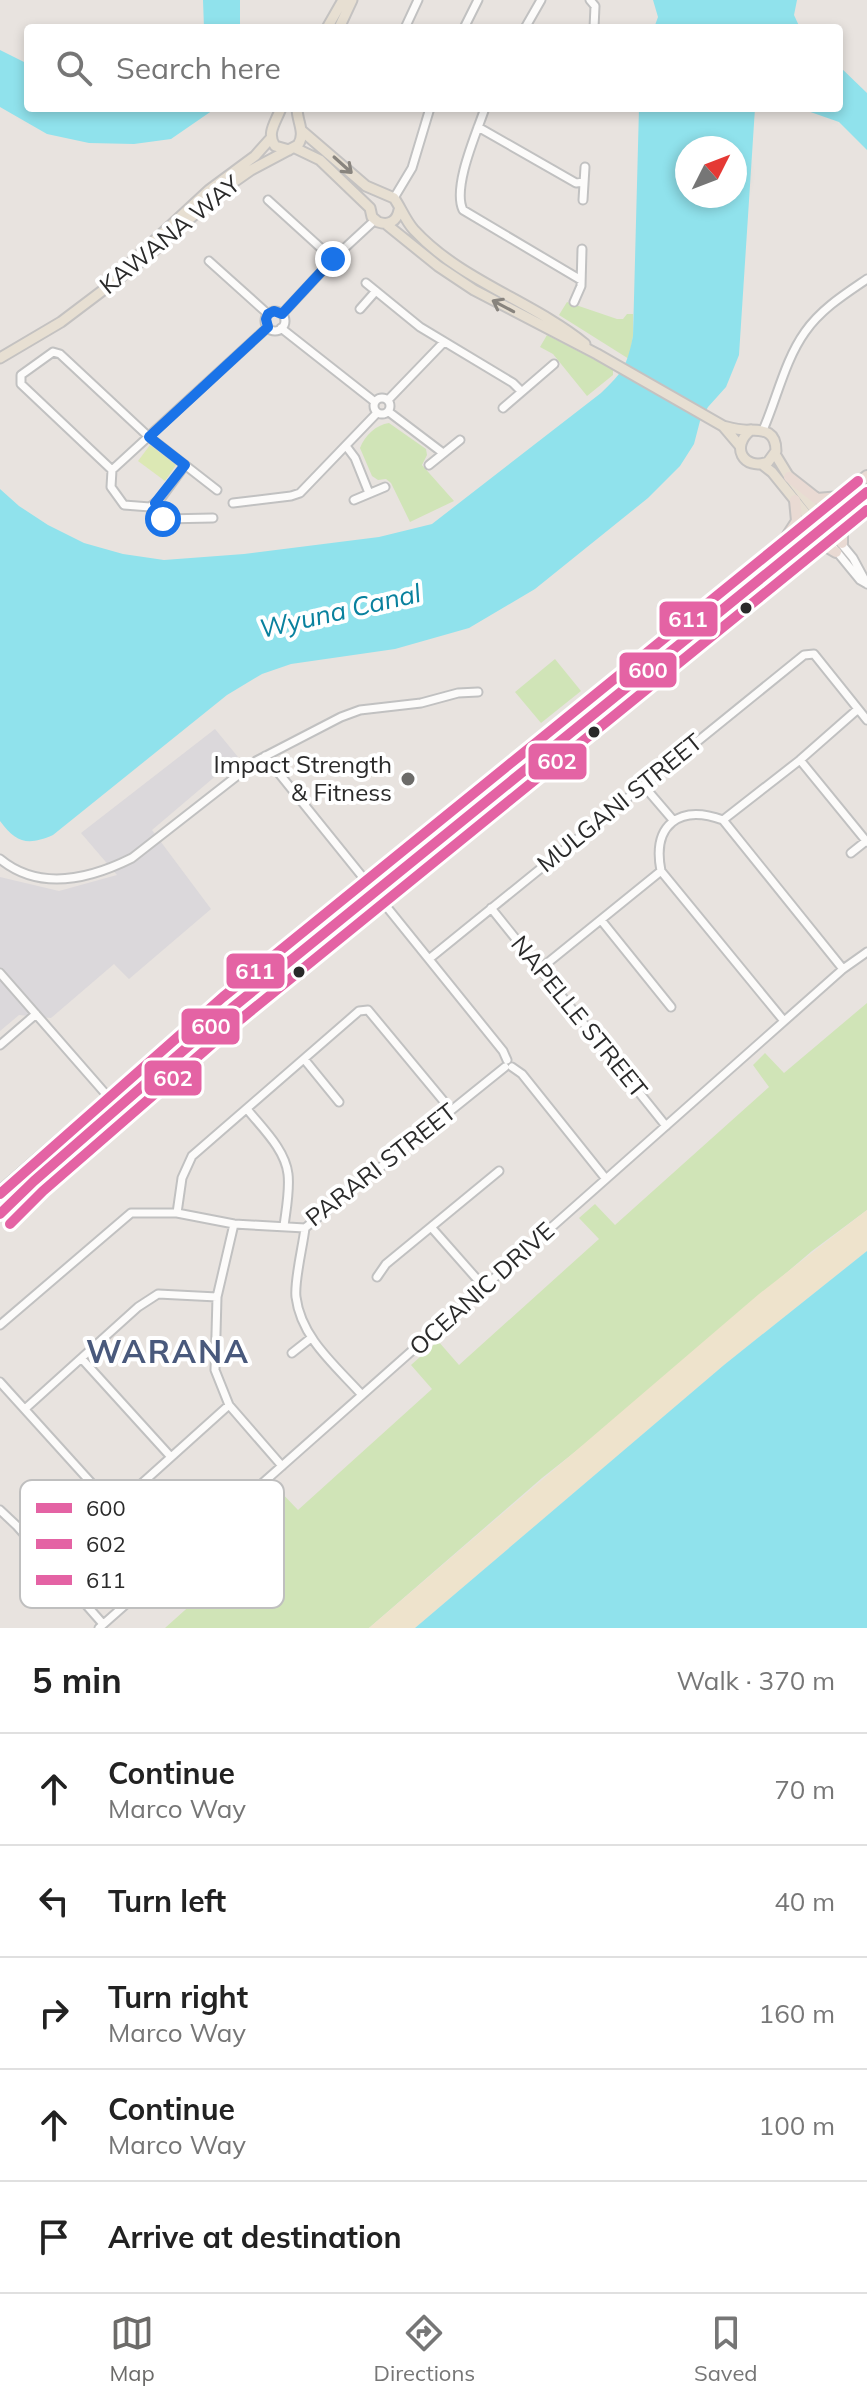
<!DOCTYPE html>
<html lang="en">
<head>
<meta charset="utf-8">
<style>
	body { margin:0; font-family:Mulish,sans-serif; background:#f6f6f6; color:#222 }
	.compass { position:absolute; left:675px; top:136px; width:72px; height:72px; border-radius:50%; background:#fff; box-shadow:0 4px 12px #0003; rotate:48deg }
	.stop { position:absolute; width:24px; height:24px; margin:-18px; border:6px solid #1a73e8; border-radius:50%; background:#fff }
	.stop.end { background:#1a73e8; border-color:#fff; box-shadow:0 2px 8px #0008 }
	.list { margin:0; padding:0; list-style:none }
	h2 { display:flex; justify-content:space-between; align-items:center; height:104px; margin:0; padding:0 32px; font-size:34px }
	h2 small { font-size:26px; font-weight:400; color:#767676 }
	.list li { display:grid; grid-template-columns:52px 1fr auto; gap:24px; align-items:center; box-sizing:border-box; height:112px; padding:0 32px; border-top:2px solid #e0e0e0 }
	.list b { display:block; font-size:30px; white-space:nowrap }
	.list p { margin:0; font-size:26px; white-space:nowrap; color:#767676 }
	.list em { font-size:26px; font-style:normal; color:#767676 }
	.icon { flex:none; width:44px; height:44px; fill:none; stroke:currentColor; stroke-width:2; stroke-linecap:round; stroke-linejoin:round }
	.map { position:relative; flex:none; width:867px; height:1628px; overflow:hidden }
	.search { position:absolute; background:#fff; box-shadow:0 4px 12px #0003; left:24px; right:24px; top:24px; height:88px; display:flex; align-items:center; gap:20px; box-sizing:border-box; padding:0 28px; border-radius:8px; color:#767676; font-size:30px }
	.sheet { height:664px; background:#fff }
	nav { display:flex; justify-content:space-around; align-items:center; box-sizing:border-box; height:112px; border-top:2px solid #e0e0e0; background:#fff; font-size:22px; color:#767676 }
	nav a { display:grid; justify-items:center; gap:4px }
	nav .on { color:#6c6b69 }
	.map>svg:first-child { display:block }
	.industrial { fill:#dbd8db }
	.green { fill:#d0e4b7 }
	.sand { fill:#eee3cc }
	.pitch { fill:#dce8b4 }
	.water { fill:#90e2ec; fill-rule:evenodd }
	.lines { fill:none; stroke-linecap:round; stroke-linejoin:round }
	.minor-casing { stroke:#c1c1c1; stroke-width:11 }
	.major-casing { stroke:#c4c2c1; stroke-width:13 }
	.highway-casing { stroke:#c4c2c1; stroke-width:14 }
	.minor { stroke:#fcfbfa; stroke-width:7 }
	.major { stroke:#e7dfd2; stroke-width:9 }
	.highway { stroke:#e9dad3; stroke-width:10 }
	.bus-1-casing { stroke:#fff; stroke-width:16 }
	.bus-2-casing { stroke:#fff; stroke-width:16 }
	.bus-3-casing { stroke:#fff; stroke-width:16 }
	.bus-1 { stroke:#e463a4; stroke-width:10 }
	.bus-2 { stroke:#e463a4; stroke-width:10 }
	.bus-3 { stroke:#e463a4; stroke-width:10 }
	.oneway { stroke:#88847e }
	.route { stroke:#1a73e8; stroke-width:10 }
	.bus-dot { fill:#2a2a2a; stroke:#fff; stroke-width:3 }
	.poi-dot { fill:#6c6b69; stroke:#fff; stroke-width:3 }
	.labels { text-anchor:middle; stroke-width:8; stroke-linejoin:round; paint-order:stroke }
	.street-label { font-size:24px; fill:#2a2a2a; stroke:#fff }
	.poi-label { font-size:24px; fill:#2a2a2a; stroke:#fff; text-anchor:end }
	.water-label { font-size:26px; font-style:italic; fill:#09819e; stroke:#fff }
	.district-label { font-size:32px; font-weight:bold; letter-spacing:2px; fill:#49597c; stroke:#fff }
	.key { fill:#fff; stroke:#bfbfbf; stroke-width:2 }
	.key-label { font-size:22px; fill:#2a2a2a }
	.line-badge { stroke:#fff; stroke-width:3 }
	.badge-label { font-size:22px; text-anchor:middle; font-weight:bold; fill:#fff }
</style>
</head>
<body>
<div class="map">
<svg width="867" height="1628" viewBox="0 0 867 1628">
	<rect width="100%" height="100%" fill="#e8e3df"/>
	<path class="industrial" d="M215,729L238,757L152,830L211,909L129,979L114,964L51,1018L19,1015L0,1031V877L59,891L117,875L81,833Z"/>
	<path class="green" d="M567,302L617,319H623L627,314H633V336L629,359L559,315Z
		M547,335L613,369V375L587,396L553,354L540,347Z
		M389,423L426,449L427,455L422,465L454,501L410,522L391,483L386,479L378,480L372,476L360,448C365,435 376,425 389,423Z
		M555,659L581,691L541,723L515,692Z
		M867,1003V1210L812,1251L595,1436L542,1478L369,1628H165L284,1521L264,1498L276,1487L298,1510L432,1389L411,1365L438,1341L459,1365L599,1239L579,1218L595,1204L615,1225L769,1087L753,1065L765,1053L784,1073Z"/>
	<path class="sand" d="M867,1210V1251L724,1365L415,1628H369L759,1294Z"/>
	<path class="pitch" d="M150,445L176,465L165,481L138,461Z"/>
	<path class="water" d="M203,0H240V28H204Z
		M653,0H797L794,15L800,28H654L658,17Z
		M0,50L28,64V108H216L171,139L134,144L89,143L47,134L0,107Z
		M839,66L867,93V150L839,122L799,108H839Z
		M639,108H755L739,355L726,387L708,407L700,421L694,444L680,466L648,498L535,589L469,628L395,649L291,664L262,674L227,695L53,835C28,846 16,843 0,821V489L19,506L48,525L84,543L123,554L164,560L244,554L379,537L432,524L601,393C623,372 627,366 633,336ZM687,148H735V196H687Z
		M867,1251V1628H415L724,1365Z"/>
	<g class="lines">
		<g class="minor-casing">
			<path id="minor" d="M590,0L595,6L594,28
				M405,28L418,0
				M464,28L478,0
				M525,28L541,0
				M485,108C477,132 452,187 463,210L581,280
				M478,127L576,183L584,182
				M394,198L412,168L430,108
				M268,200L333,259
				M583,200L585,167
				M209,261L268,314
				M366,283L420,327L513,383L521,391
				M574,302L581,286L582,249
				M360,309L375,292
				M265 321a10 10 0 1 1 20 0a10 10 0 1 1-20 0Z
				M282,314L336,256L375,220
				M281,328L375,402
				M374 406a8 8 0 1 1 16 0a8 8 0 1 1-16 0Z
				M388,400L443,343
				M503,408L554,364
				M389,412L443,453
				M763,430C777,398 785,360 805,332C821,309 845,294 867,279
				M346,446L355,458L369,493
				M185,465L161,498L150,507L124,505L111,487L112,470L268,327
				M429,465L460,440
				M112,470L21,384V375L53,352L60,354L149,437L217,490
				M354,500L385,487
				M155,503L163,519L213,518
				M233,503L291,496L300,493L377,413
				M826,525L853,558L867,584
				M819,530L860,580L867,584
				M265,756L503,1051L507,1060
				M800,760L867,842
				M643,785L673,820
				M723,820L800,760L858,709
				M851,853L866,841
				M0,859C40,892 90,879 132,858L256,761L341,717L360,710L421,703L458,693L478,692
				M491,908L666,1126
				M601,920L671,1007
				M429,959L804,655L814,654L867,720
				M540,969L661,871
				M0,973L118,1108
				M784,1021L661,871C652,825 679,804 723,820L843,969
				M0,1045L36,1014
				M304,1059L339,1102
				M512,1067L522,1074L606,1179
				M247,1109C262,1128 285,1149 288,1174C290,1190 286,1210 284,1226
				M177,1213L182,1178L192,1156L359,1011L368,1010L451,1110
				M234,1224L217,1297L215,1370L229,1405L282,1466
				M431,1227L484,1287
				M305,1228C303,1246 294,1281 296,1297C301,1338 336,1366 362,1395
				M377,1277L386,1264L499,1171
				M0,1325L131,1213H177L234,1224L305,1228L505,1067
				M292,1353L311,1338
				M82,1359L171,1457
				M0,1382L114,1508
				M26,1408L138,1307L158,1294L217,1297
				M0,1510L17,1526L103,1624
				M51,1565L229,1405
				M99,1628L843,969L867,952"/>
		</g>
		<g class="major-casing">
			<path id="major" d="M327,28L343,0
				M339,28L352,0
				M281,108C276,122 266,133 275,146L289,150
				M302,131L366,186L394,198C401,208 405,220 414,230C461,281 532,301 585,344
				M295,148L320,160L370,208L372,217L378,222C389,226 397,221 399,210
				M386,224L438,266L474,290L597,354L723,426L740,446
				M128,265L209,190L255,156L271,138
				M0,358L61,322L147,257L221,191L251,170L298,145C306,133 297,122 297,108
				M723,426C731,428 741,431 750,430C765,430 776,432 776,451L768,462C743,471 730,446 751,430
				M775,454L789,477L822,519
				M763,465L772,472L819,530"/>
		</g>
		<g class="highway-casing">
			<path id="highway" d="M789,477L817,499L840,497
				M788,535L797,521L795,500
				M842,543V527L855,505
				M797,552L824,545L836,552
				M0,1192L165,1048L349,895L867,476
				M0,1214L34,1181L232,1008L867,492"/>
		</g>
		<use href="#minor" class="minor"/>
		<use href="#major" class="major"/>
		<use href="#highway" class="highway"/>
		<g class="bus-1-casing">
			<path id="bus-1" d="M0,1214L34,1181L232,1008L867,492"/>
		</g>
		<g class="bus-2-casing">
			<path id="bus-2" d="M10,1224L43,1191L241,1019L867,510"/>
		</g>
		<g class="bus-3-casing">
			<path id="bus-3" d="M0,1194L223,997L858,481"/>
		</g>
		<use href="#bus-1" class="bus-1"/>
		<use href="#bus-2" class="bus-2"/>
		<use href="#bus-3" class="bus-3"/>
	</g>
	<defs><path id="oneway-shaft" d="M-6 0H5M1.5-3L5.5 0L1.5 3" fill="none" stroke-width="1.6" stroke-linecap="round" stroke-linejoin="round" transform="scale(2)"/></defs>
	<g class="oneway">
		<use href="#oneway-shaft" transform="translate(343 165) rotate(42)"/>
		<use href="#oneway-shaft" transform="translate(503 306) rotate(-152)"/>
	</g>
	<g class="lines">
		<path class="route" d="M163,519L155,503L185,465L149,437L268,327L266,319L268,314L274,311L282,314L333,259"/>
	</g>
	<g class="bus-dot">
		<circle cx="746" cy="608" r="7"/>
		<circle cx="594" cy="732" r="7"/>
		<circle cx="299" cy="972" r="7"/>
	</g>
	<circle class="poi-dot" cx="408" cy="779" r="8"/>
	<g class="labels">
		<g class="street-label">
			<text transform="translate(170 235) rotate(-39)" y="8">KAWANA WAY</text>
			<text transform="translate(620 803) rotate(-39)" y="8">MULGANI STREET</text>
			<text transform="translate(579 1017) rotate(51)" y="8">NAPELLE STREET</text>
			<text transform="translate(381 1165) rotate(-38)" y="8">PARARI STREET</text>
			<text transform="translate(482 1289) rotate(-42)" y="8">OCEANIC DRIVE</text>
		</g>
		<g class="poi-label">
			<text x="392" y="773">Impact Strength<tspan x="392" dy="28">&amp; Fitness</tspan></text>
		</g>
		<g class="water-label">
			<text transform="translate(340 611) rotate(-13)" y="9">Wyuna Canal</text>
		</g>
		<g class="district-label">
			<text x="168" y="1363">WARANA</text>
		</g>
	</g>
	<rect x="20" y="1480" width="264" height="128" rx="12" class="key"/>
	<rect x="36" y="1503" width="36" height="10" fill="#e463a4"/>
	<rect x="36" y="1539" width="36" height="10" fill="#e463a4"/>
	<rect x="36" y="1575" width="36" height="10" fill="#e463a4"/>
	<g class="key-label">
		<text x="86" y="1516">600</text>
		<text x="86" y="1552">602</text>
		<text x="86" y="1588">611</text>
	</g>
	<g class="line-badge">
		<rect x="658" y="600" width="61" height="38" rx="8" fill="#e463a4"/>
		<rect x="618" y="651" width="60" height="38" rx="8" fill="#e463a4"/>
		<rect x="527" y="742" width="61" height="39" rx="8" fill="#e463a4"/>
		<rect x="225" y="952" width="61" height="38" rx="8" fill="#e463a4"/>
		<rect x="180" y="1007" width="61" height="39" rx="8" fill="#e463a4"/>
		<rect x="143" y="1059" width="60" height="38" rx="8" fill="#e463a4"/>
	</g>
	<g class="badge-label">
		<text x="688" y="627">611</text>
		<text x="648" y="678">600</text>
		<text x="557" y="769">602</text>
		<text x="255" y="979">611</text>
		<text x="211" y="1034">600</text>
		<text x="173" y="1086">602</text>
	</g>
</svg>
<svg class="compass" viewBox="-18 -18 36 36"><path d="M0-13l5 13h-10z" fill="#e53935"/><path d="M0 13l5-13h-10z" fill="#767676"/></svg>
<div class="stop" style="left:163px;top:519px"></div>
<div class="stop end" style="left:333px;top:259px"></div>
<div class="search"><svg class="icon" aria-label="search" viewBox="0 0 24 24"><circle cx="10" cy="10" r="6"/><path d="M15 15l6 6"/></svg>Search here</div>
</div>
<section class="sheet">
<h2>5 min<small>Walk · 370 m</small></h2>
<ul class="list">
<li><svg class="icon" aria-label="ahead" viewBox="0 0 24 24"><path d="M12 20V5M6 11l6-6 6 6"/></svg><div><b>Continue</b><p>Marco Way</p></div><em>70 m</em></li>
<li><svg class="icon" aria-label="left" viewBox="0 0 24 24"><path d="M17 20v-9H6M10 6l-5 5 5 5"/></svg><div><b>Turn left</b></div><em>40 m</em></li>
<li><svg class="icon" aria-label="right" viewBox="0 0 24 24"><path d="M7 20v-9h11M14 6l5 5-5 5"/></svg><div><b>Turn right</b><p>Marco Way</p></div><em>160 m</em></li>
<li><svg class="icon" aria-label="ahead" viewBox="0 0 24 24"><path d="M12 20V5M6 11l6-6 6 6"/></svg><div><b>Continue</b><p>Marco Way</p></div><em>100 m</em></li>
<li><svg class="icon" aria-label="arrive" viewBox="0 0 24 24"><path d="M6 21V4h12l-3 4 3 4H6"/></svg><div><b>Arrive at destination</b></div></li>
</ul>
</section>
<nav>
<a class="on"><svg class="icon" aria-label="map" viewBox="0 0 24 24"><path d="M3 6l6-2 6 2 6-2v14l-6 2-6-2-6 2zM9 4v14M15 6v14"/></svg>Map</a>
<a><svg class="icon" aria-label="directions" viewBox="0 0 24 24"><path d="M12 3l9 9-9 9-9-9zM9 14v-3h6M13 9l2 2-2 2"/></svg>Directions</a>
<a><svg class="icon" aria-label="saved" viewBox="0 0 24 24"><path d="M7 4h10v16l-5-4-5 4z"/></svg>Saved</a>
</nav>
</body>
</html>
